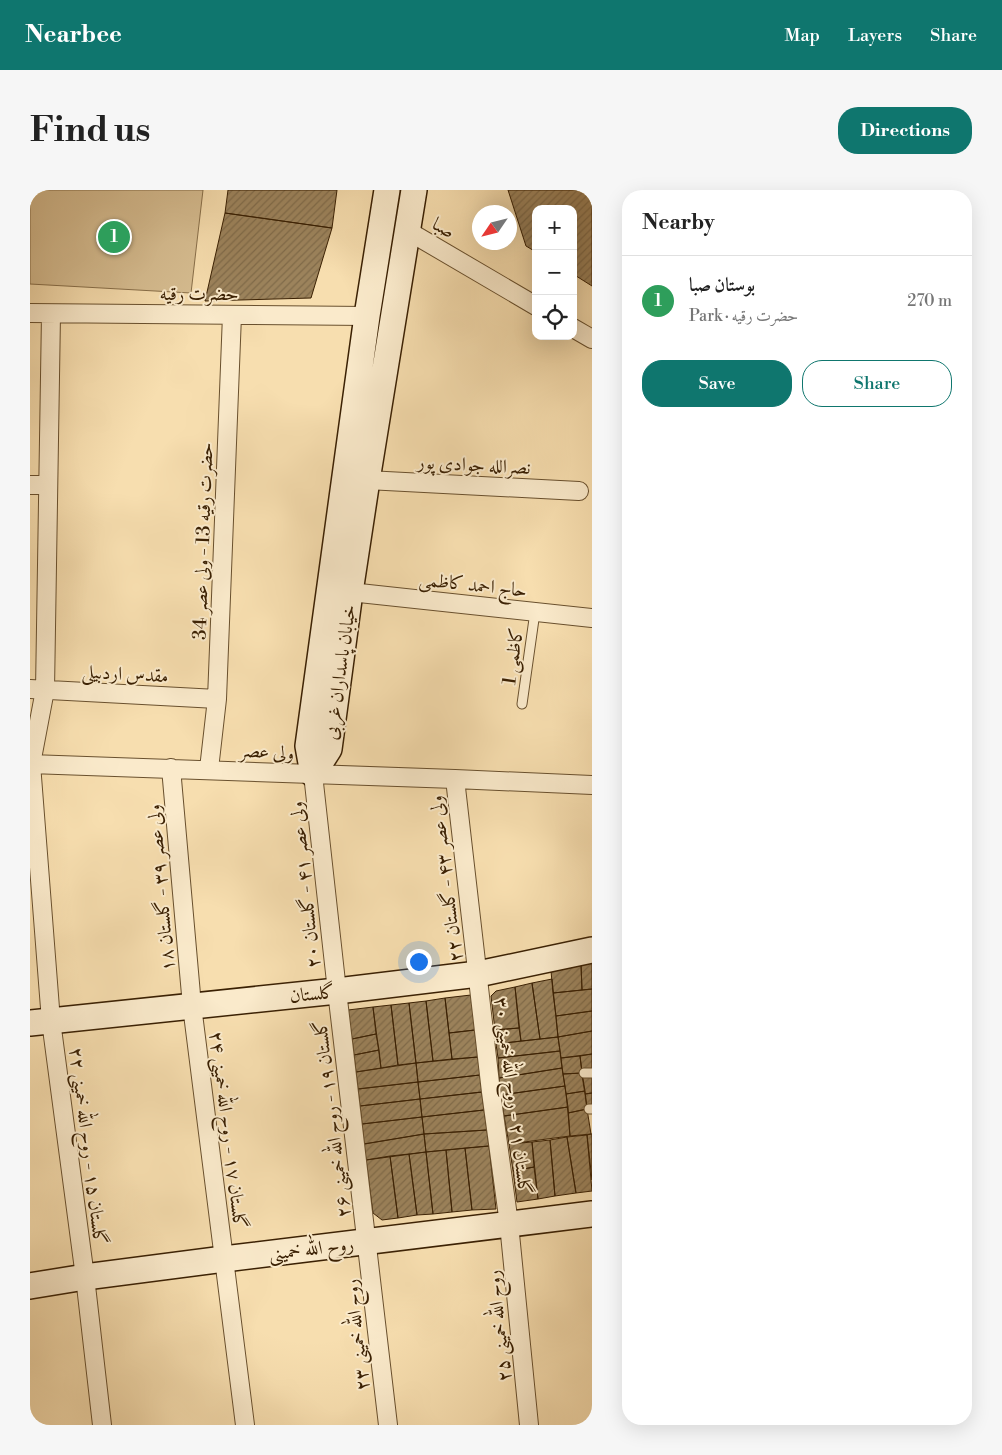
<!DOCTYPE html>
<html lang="en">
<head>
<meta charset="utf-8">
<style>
	body { margin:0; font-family:"Libre Bodoni",Amiri,serif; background:#f6f6f6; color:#222 }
	.controls { position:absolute; right:15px; top:15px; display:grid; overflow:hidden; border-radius:10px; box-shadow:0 5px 20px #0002 }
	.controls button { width:45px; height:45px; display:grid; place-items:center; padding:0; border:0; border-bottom:1px solid #e0e0e0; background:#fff; color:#222; font:25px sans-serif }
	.compass { position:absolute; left:442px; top:15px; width:45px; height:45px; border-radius:50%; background:#fff; box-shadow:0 5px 20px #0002; rotate:235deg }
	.you { position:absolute; left:388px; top:771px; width:18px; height:18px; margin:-12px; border:4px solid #fff; border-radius:50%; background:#1a73e8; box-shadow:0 0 0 8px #1a73e833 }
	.badge { display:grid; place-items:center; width:32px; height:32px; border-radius:50%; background:#0f766e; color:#fff; font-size:16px; font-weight:700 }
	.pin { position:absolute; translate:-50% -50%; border:2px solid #fff; box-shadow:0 1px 5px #0006 }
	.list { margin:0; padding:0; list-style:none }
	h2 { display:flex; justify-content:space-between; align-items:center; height:65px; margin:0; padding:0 20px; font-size:21px }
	h2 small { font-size:16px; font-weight:400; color:#767676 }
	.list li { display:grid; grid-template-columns:32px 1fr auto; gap:15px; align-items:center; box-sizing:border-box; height:90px; padding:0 20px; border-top:1px solid #e0e0e0 }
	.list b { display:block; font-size:19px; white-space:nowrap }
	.list p { margin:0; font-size:16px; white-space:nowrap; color:#767676 }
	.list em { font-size:16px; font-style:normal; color:#767676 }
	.actions { display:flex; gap:10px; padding:15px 20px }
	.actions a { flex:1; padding:11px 0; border:1px solid #0f766e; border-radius:20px; text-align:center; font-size:18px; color:#0f766e }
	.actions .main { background:#0f766e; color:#fff }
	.icon { flex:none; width:28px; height:28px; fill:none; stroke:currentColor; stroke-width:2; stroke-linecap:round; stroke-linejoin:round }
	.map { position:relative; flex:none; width:562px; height:1235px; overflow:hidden; border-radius:20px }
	header { display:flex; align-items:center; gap:30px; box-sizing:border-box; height:70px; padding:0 25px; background:#0f766e; color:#fff }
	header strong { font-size:24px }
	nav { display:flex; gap:28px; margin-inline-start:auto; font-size:18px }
	.intro { display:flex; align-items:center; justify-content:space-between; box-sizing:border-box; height:120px; padding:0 30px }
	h1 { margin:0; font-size:35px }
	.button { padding:12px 22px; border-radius:20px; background:#0f766e; color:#fff; font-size:18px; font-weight:700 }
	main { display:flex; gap:30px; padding:0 30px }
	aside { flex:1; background:#fff; border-radius:20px; box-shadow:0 5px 20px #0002 }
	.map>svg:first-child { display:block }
	.park { fill:#d7be92; stroke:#886f4a }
	.building { fill:url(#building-hatch); stroke:#3a2003 }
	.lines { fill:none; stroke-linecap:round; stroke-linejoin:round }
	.lane-casing { stroke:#69502e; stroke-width:11 }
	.street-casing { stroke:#69502e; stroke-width:20 }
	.secondary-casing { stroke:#3a2003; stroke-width:28 }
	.lane { stroke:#faeacb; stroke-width:9 }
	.street { stroke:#faeacb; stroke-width:18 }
	.secondary { stroke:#faeacb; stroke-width:25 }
	.labels { text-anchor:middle; stroke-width:4; stroke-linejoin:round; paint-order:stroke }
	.street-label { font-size:19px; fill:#3a2003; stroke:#faeacb }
</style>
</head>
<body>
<header>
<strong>Nearbee</strong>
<nav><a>Map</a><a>Layers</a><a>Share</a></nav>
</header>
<div class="intro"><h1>Find us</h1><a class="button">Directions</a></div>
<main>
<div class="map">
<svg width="562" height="1235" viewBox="0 0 562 1235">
	<defs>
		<pattern id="building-hatch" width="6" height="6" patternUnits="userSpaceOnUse" patternTransform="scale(1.25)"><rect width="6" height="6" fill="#9c835c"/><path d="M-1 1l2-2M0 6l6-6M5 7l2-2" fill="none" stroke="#806b4a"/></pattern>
	</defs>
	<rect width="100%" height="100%" fill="#f7deaf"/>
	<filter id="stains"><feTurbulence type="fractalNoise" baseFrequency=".004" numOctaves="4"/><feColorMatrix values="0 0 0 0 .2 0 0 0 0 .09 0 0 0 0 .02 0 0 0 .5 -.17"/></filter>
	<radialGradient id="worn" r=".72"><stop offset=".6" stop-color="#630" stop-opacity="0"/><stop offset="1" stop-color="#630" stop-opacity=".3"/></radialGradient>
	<path class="park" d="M0,0H173L161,103L0,94Z"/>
	<path class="building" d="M198,0H307L302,38L195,23Z
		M478,0H562V96L543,84V19H506V62L496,56Z
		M195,23L302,38L281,108L175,111Z
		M562,770V799L552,800L551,774Z
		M551,774L552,800L523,803L521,781Z
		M522,789L528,847L510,849L502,793Z
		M502,793L510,849L491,851L485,797Z
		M485,797L489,838L465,840L461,806L466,801Z
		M562,799V821L526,826L523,803Z
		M441,805L445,840L419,843L415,808Z
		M415,808L422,869L403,871L396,811Z
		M396,811L403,871L386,873L379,813Z
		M379,813L386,873L368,875L361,815Z
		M361,815L368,875L351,878L343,817Z
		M343,817L346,844L322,849L318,820Z
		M562,821V841L528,847L526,826Z
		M489,838L491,851L466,854L465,840Z
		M445,840L448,867L422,869L419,843Z
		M562,841V864L531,868L528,847Z
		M346,844L349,860L324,865L322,849Z
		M528,847L530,861L468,868L466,854Z
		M349,860L351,878L326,882L324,865Z
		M530,861L532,878L469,888L468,868Z
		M562,864V881L552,882L550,866Z
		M550,866L552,883L533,884L531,868Z
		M448,867L450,885L388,892L386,873Z
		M386,873L388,892L328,899L326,882Z
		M532,878L535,896L471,905L469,888Z
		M552,883L555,901L536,904L533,884Z
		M562,884V903L555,904L552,885Z
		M450,885L452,902L390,909L388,892Z
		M388,892L390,909L330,916L328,899Z
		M535,896L538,917L474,926L471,905Z
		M555,901L557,919L538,923L536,904Z
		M452,902L454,920L392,927L390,909Z
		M562,903V917L557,918L555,904Z
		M390,909L392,927L332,934L330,916Z
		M538,917L540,946L479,954L474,926Z
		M557,919L561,944L540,946L538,923Z
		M454,920L457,940L394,944L392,927Z
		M392,927L394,944L334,954L332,934Z
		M457,940L459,956L396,962L394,944Z
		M394,944L396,962L336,970L334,954Z
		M561,944H562V990L557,945Z
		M557,945L562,1001L546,1003L537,947Z
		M537,947L546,1003L525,1006L520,950Z
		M520,950L525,1006L508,1009L502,952Z
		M502,952L504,977L483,981L479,954Z
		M459,956L466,1019L442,1020L435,958Z
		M435,958L442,1020L422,1022L416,960Z
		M416,960L422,1022L403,1024L396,962Z
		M396,962L403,1024L387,1025L379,964Z
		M379,964L387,1025L368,1028L360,966Z
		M360,966L368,1028L352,1030L343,1023L336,970Z
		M504,977L508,1009L487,1012L483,981Z"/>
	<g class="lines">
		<g class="lane-casing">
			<path id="lane" d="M492,514L505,422
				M554,883H562
				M559,919H562"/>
		</g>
		<g class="street-casing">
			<path id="street" d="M378,41L506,116
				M0,123L337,126
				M21,124L15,500L1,574L21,831L55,1087L72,1235
				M543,138L562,149
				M337,290L549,301
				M0,295H18
				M320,402L562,428
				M0,499L187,509
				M0,574L425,589L562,595
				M141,578L162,816L215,1235
				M179,579L187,509L202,125
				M283,584L307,801L358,1235
				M425,589L461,902L479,1034L499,1235"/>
		</g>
		<g class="secondary-casing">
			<path id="secondary" d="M283,584L299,559L320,402L337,290L384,0
				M283,584L278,556L337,126L357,0
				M0,833L307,801L448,784L562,760
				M0,1096L55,1087L194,1069L562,1024"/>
		</g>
		<use href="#lane" class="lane"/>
		<use href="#street" class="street"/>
		<use href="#secondary" class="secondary"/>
	</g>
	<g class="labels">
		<g class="street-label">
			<text transform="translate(414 37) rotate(30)" y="7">صبا</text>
			<text x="169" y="110">حضرت رقیه</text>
			<text transform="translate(444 274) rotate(3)" y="7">نصرالله جوادی پور</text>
			<text transform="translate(172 351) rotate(-88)" y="7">حضرت رقیه 13 - ولی عصر 34</text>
			<text transform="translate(443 394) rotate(6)" y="7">حاج احمد کاظمی</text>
			<text transform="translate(482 466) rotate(-82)" y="7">کاظمی 1</text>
			<text transform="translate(309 482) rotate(-82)" y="7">خیابان پاسداران غربی</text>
			<text transform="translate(95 483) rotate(3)" y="7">مقدس اردبیلی</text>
			<text transform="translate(237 561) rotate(3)" y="7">ولی عصر</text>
			<text transform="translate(415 689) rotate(-97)" y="7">ولی عصر ۴۳ - گلستان ۲۲</text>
			<text transform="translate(274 695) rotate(-96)" y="7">ولی عصر ۴۱ - گلستان ۲۰</text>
			<text transform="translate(130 698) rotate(-95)" y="7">ولی عصر ۳۹ - گلستان ۱۸</text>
			<text transform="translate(282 803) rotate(-6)" y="7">گلستان</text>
			<text transform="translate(484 906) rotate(83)" y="7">گلستان ۲۱ - روح الله خمینی ۳۰</text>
			<text transform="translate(301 929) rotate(-97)" y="7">گلستان ۱۹ - روح الله خمینی ۲۶</text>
			<text transform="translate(199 940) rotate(83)" y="7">گلستان ۱۷ - روح الله خمینی ۲۴</text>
			<text transform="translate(59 956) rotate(83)" y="7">گلستان ۱۵ - روح الله خمینی ۲۲</text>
			<text transform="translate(281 1058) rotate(-7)" y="7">روح الله خمینی</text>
			<text transform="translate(468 1136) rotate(-96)" y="7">روح الله خمینی ۲۵</text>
			<text transform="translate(326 1145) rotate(-96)" y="7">روح الله خمینی ۲۳</text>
		</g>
	</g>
	<rect width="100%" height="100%" filter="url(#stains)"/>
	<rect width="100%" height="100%" fill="url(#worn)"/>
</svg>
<div class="controls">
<button>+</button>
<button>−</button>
<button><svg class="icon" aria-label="locate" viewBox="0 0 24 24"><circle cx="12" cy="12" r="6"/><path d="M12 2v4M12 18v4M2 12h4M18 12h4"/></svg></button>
</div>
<svg class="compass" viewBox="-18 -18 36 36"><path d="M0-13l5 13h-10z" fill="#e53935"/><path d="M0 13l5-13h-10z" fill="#767676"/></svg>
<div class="you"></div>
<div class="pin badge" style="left:84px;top:47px;background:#2e9e5b">1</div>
</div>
<aside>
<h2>Nearby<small></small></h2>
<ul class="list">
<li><span class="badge" style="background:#2e9e5b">1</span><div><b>بوستان صبا</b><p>Park · حضرت رقیه</p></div><em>270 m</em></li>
</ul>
<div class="actions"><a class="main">Save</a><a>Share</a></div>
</aside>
</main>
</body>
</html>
